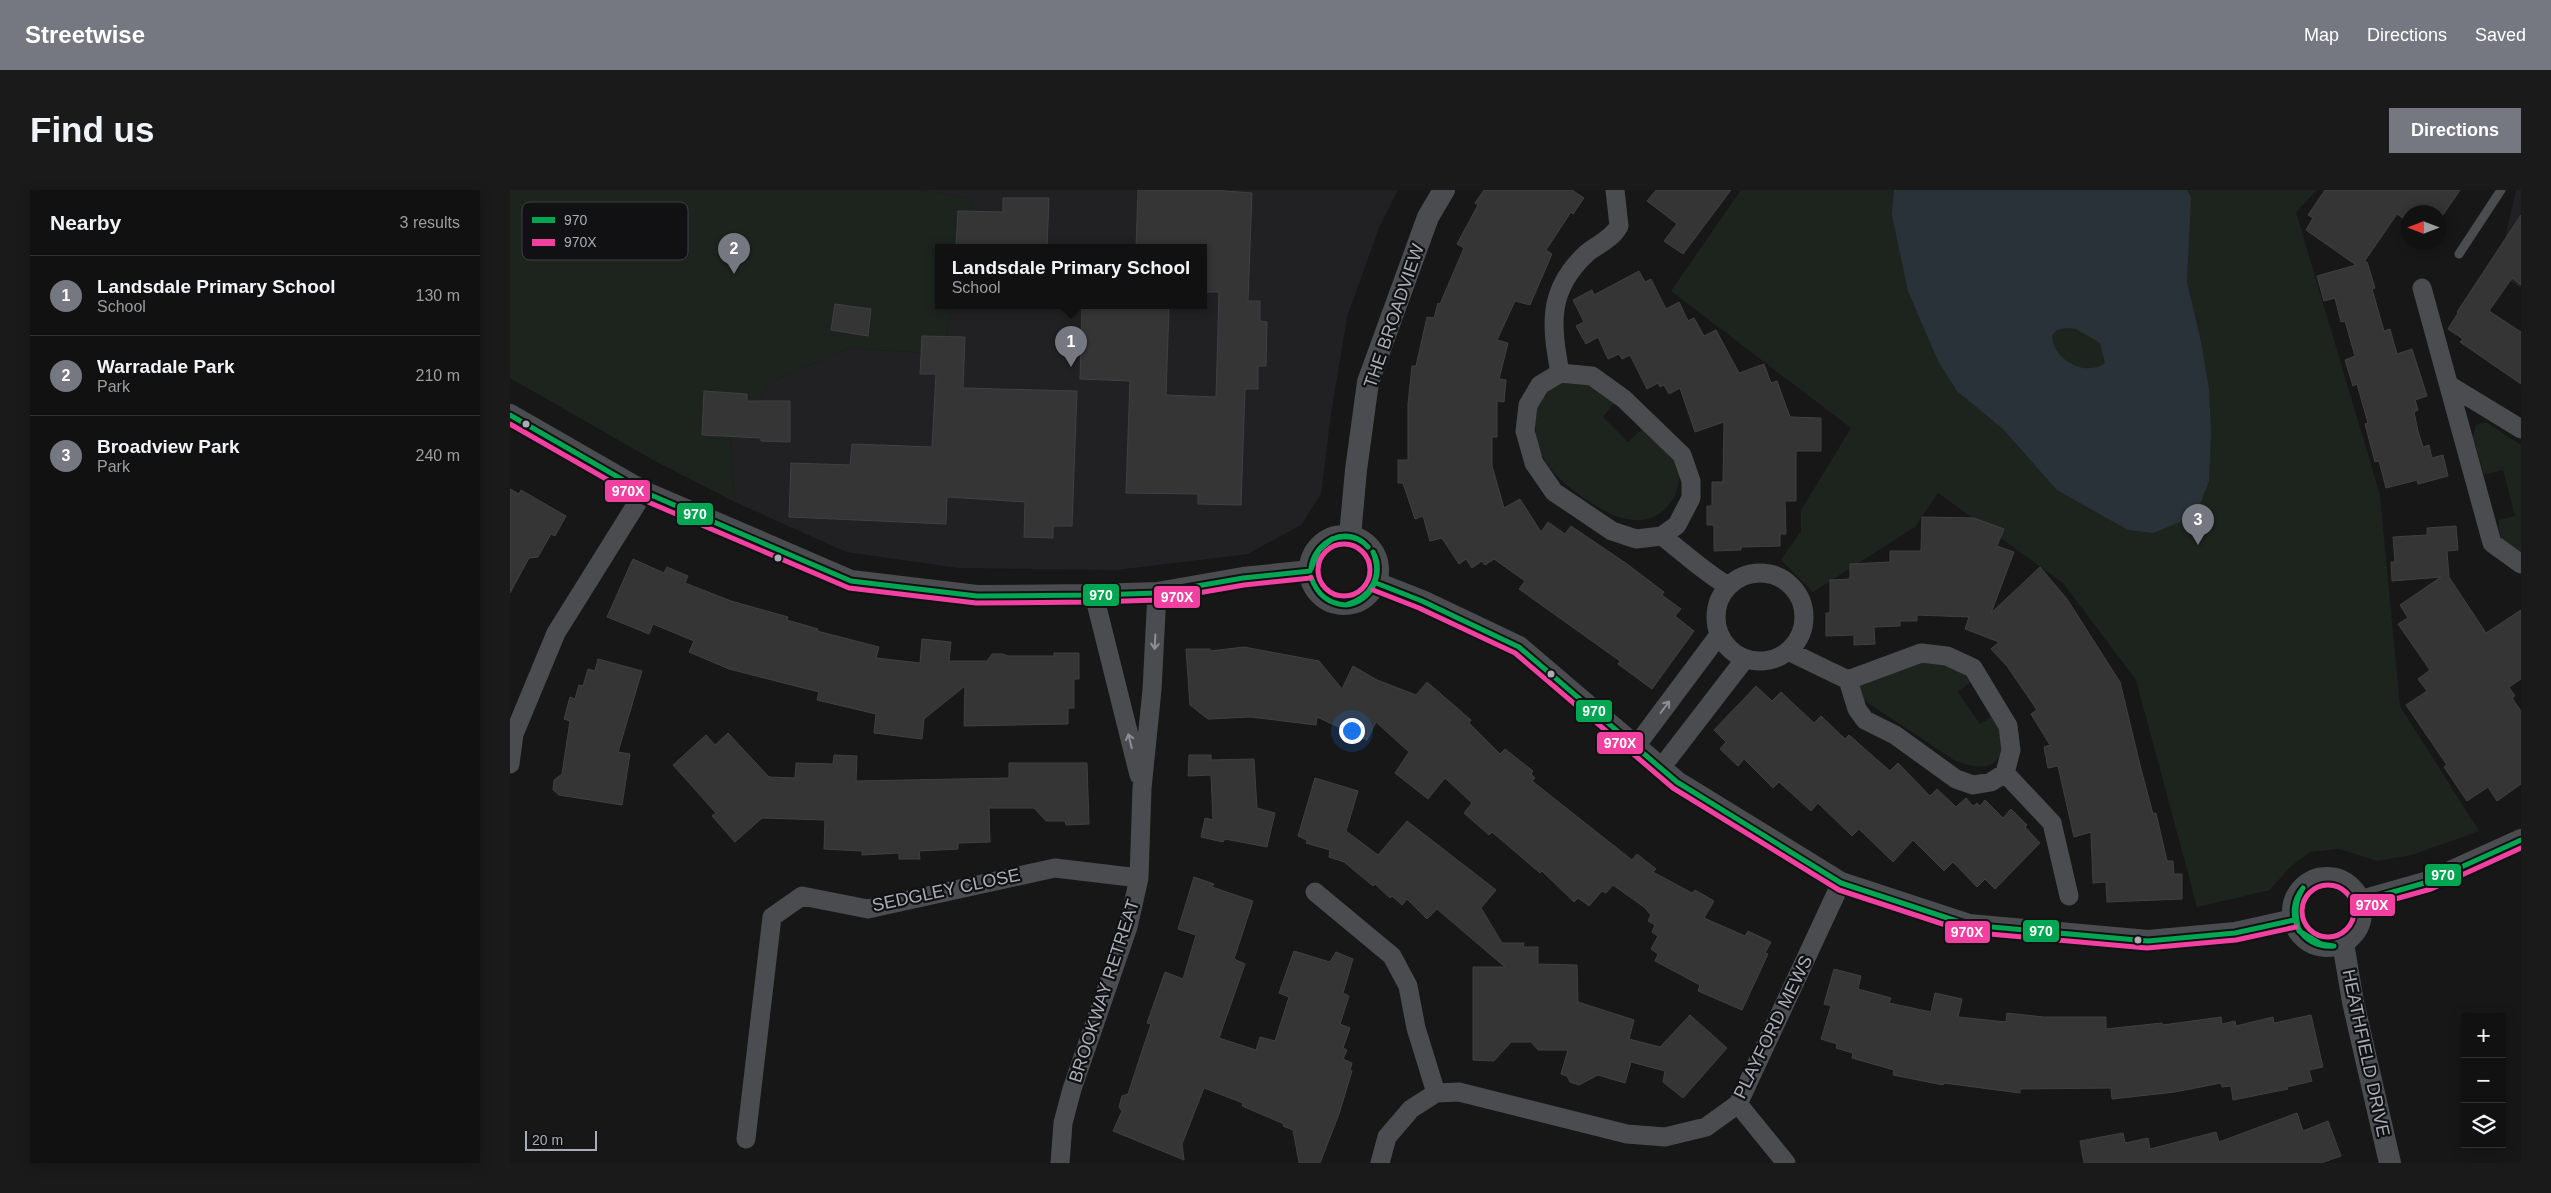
<!DOCTYPE html>
<html lang="en">
<head>
<meta charset="utf-8">
<style>
	body { margin:0; font-family:Helvetica,sans-serif; background:#1a1a1a; color:#f1f3f6 }
	.controls { position:absolute; right:15px; bottom:15px; display:grid; overflow:hidden; border-radius:0px; box-shadow:0 2px 12px #0003 }
	.controls button { width:45px; height:45px; display:grid; place-items:center; padding:0; border:0; border-bottom:1px solid #303131; background:#111; color:#f1f3f6; font:25px sans-serif }
	.compass { position:absolute; left:1891px; top:15px; width:45px; height:45px; border-radius:50%; background:#111; box-shadow:0 2px 12px #0003; rotate:270deg }
	.scale { position:absolute; left:15px; bottom:12px; width:72px; box-sizing:border-box; padding-left:5px; border:2px solid #a8adb8; border-top:0; font-size:14px; line-height:18px; white-space:nowrap; color:#a8adb8; -webkit-text-stroke:4px #111113; paint-order:stroke }
	.you { position:absolute; left:841px; top:540px; width:18px; height:18px; margin:-12px; border:4px solid #fff; border-radius:50%; background:#1a73e8; box-shadow:0 0 0 8px #1a73e833 }
	.badge { display:grid; place-items:center; width:32px; height:32px; border-radius:50%; background:#757880; color:#fff; font-size:16px; font-weight:700 }
	.pin { position:absolute; translate:-50% -41px; filter:drop-shadow(0 1px 2px #0008) }
	.pin::after { content:''; position:absolute; top:26px; width:18px; height:15px; background:inherit; clip-path:polygon(0 0,100% 0,50% 100%) }
	.popup { position:absolute; left:425px; top:54px; width:272px; height:65px; box-sizing:border-box; display:grid; place-content:center; border-radius:0px; background:#111; filter:drop-shadow(0 1px 4px #0005); font-size:16px; white-space:nowrap; color:#9c9d9f }
	.popup b { font-size:19px; color:#f1f3f6 }
	.popup::after { content:''; position:absolute; left:50%; top:100%; margin-left:-10px; border:10px solid transparent; border-top-color:#111 }
	.list { margin:0; padding:0; list-style:none }
	h2 { display:flex; justify-content:space-between; align-items:center; height:65px; margin:0; padding:0 20px; font-size:21px }
	h2 small { font-size:16px; font-weight:400; color:#9c9d9f }
	.list li { display:grid; grid-template-columns:32px 1fr auto; gap:15px; align-items:center; box-sizing:border-box; height:80px; padding:0 20px; border-top:1px solid #303131 }
	.list b { display:block; font-size:19px; white-space:nowrap }
	.list p { margin:0; font-size:16px; white-space:nowrap; color:#9c9d9f }
	.list em { font-size:16px; font-style:normal; color:#9c9d9f }
	.icon { flex:none; width:28px; height:28px; fill:none; stroke:currentColor; stroke-width:2; stroke-linecap:round; stroke-linejoin:round }
	.map { position:relative; flex:none; width:2011px; height:973px; overflow:hidden; border-radius:0px }
	header { display:flex; align-items:center; gap:30px; box-sizing:border-box; height:70px; padding:0 25px; background:#757880; color:#fff }
	header strong { font-size:24px }
	nav { display:flex; gap:28px; margin-inline-start:auto; font-size:18px }
	.intro { display:flex; align-items:center; justify-content:space-between; box-sizing:border-box; height:120px; padding:0 30px }
	h1 { margin:0; font-size:35px }
	.button { padding:12px 22px; border-radius:0px; background:#757880; color:#fff; font-size:18px; font-weight:700 }
	main { display:flex; gap:30px; padding:0 30px }
	aside { flex:1; background:#111; border-radius:0px; box-shadow:0 2px 12px #0003 }
	.map>svg:first-child { display:block }
	.built { fill:#212123 }
	.green { fill:#1d241e }
	.water { fill:#2a3239; fill-rule:evenodd }
	.building { fill:#353536; stroke:#3f4043 }
	.lines { fill:none; stroke-linecap:round; stroke-linejoin:round }
	.service { stroke:#4b4c50; stroke-width:9 }
	.minor { stroke:#4b4c50; stroke-width:19 }
	.tertiary { stroke:#4b4c50; stroke-width:22 }
	.bus-1-casing { stroke:#111113; stroke-width:9 }
	.bus-2-casing { stroke:#111113; stroke-width:9 }
	.bus-1 { stroke:#00a651; stroke-width:5 }
	.bus-2 { stroke:#f240a1; stroke-width:5 }
	.oneway { stroke:#8c9099 }
	.bus-dot { fill:#a8adb8; stroke:#111113; stroke-width:2 }
	.labels { text-anchor:middle; stroke-width:4.5; stroke-linejoin:round; paint-order:stroke }
	.street-label { font-size:18px; fill:#a8adb8; stroke:#111113 }
	.key { fill:#111113; stroke:#3e4045; stroke-width:1 }
	.key-label { font-size:14px; fill:#a8adb8 }
	.line-badge { stroke:#111113; stroke-width:2 }
	.badge-label { font-size:14px; text-anchor:middle; font-weight:bold; fill:#fff }
</style>
</head>
<body>
<header>
<strong>Streetwise</strong>
<nav><a>Map</a><a>Directions</a><a>Saved</a></nav>
</header>
<div class="intro"><h1>Find us</h1><a class="button">Directions</a></div>
<main>
<aside>
<h2>Nearby<small>3 results</small></h2>
<ul class="list">
<li><span class="badge">1</span><div><b>Landsdale Primary School</b><p>School</p></div><em>130 m</em></li>
<li><span class="badge">2</span><div><b>Warradale Park</b><p>Park</p></div><em>210 m</em></li>
<li><span class="badge">3</span><div><b>Broadview Park</b><p>Park</p></div><em>240 m</em></li>
</ul>
</aside>
<div class="map">
<svg width="2011" height="973" viewBox="0 0 2011 973">
	<rect width="100%" height="100%" fill="#171717"/>
	<path class="built" d="M413,0H888L869,38L837,127L821,224L811,304L791,335L738,364L606,380L449,378L336,362L225,312L220,246L263,191L338,158L432,164L442,116H694V58H454L463,9Z
		M2006,0H2011V98L1987,83Z"/>
	<path class="green" d="M0,0H413L463,9L454,58H428V116H442L432,164L338,158L263,191L220,246L225,312L143,270L0,188Z
		M1231,0H1807L1786,22L1870,305L1890,516L1969,641L1902,665L1867,671L1829,659L1800,662L1780,677L1760,700L1687,717L1626,490L1553,393L1428,303L1405,337L1303,402L1271,370L1291,341V320L1341,238L1161,101Z
		M1076,189L1106,211L1093,227L1118,252L1133,238C1142,246 1154,254 1161,263C1183,290 1158,333 1125,330C1106,329 1092,320 1077,310C1047,290 1025,269 1025,232C1025,225 1025,216 1029,210C1032,203 1039,198 1043,192Z
		M1972,233H1977L2011,255V364C1997,356 1987,348 1989,330L2005,326L1993,280L1974,285L1963,247L1966,235Z
		M1410,468L1444,473L1462,491L1448,502L1470,534L1484,525C1487,531 1493,540 1493,547C1495,581 1469,581 1444,570L1352,509L1348,496Z"/>
	<path class="water" d="M1384,0H1677L1681,7L1677,92L1691,152L1699,199L1701,242L1699,291L1690,314L1670,332L1643,343L1618,340L1547,300L1493,239L1447,201L1428,171L1398,101L1382,25ZM1556,138L1566,139L1590,153L1595,173C1575,188 1542,169 1542,145L1547,140Z"/>
	<path class="building" d="M628,0H702L742,3L738,111H750V131L757,132L756,176H748V199H735L731,315L688,314V304L616,303L620,191L570,189L572,116H659L656,205L706,207L709,102H694V58H626Z
		M974,0H1062L1074,8L1063,24L1061,22L1036,60L1042,64L1020,115L1005,111L987,150L998,153L989,189L996,190L994,212L987,211V247H982V276L994,318L1010,309L1031,342L1038,332L1055,344L1061,336L1117,374L1154,402L1152,405L1171,419L1165,426L1184,441L1142,499L1108,474L1110,471L1009,399L1015,391L984,369L975,375L972,371L962,378L956,369L949,374L932,348L920,351L913,326L905,329L893,293H888V270H898V214L902,176H906L917,127L924,128L928,113L930,114L954,58L947,54L968,15L965,13Z
		M1146,0H1221L1173,64L1154,51L1167,34L1137,11Z
		M1815,0H1950L1928,32V22H1898V32L1887,24L1854,72H1857L1865,98L1862,99L1874,141L1880,139L1887,164L1902,159L1917,206L1905,210L1908,220L1904,222L1908,241L1913,257L1919,255L1922,268L1933,265L1938,286L1908,294L1907,290L1876,298L1869,271L1865,272L1855,234L1858,233L1847,194L1843,196L1835,170L1845,166L1835,131L1831,132L1825,108L1814,111L1807,86L1846,75L1796,40L1803,28L1798,25Z
		M493,8H539L537,58H446L448,21L493,22Z
		M2011,25V95L2002,88L1979,121L2011,142V194L1950,152L1953,149L1938,139L1948,123L1947,122Z
		M1129,81L1135,92L1141,89L1156,119L1169,112L1178,131L1184,128L1194,146L1206,140L1229,183L1254,174L1261,193L1267,191L1280,227L1311,228V261H1286V311H1275L1276,344H1270V356L1231,357V360L1204,361V335H1197V316H1202V292H1213L1214,232L1185,242L1170,198L1159,204L1154,195L1150,197L1148,193L1137,199L1120,165L1112,169L1109,164L1098,169L1088,147L1076,154L1066,136L1074,132L1063,110L1082,100L1084,105Z
		M325,114L361,119L358,146L321,140Z
		M412,146L455,147L453,198L567,201L562,336H543V348L514,347L515,312L437,307L436,334L279,327L281,273L340,275L342,254L422,257L426,184H410Z
		M194,201L237,204V211H280V252L251,251V248L192,245Z
		M0,299L9,304L11,300L56,326L45,346L41,344L28,367L19,368L0,403Z
		M1412,327L1464,328L1494,339L1487,356L1504,362L1481,423L1530,377L1557,409L1610,492L1631,579L1643,624L1646,623L1657,671H1663L1664,684H1672V709L1597,712L1596,692L1583,693L1581,642L1564,647L1548,576L1538,578L1534,557L1540,555L1521,524L1527,520L1497,476L1481,459L1489,452L1455,439L1459,427L1407,425V431H1390V436L1364,437L1365,454L1344,455V445L1316,446V423H1320V390L1340,389V374L1380,372V361H1411Z
		M1946,336L1948,360L1937,361L1939,387L1976,443L2011,420V489L1999,497L2005,506L2002,508L2011,521V594L1987,611L1978,597L1957,611L1934,577L1937,575L1896,515L1917,501L1908,489L1920,480L1888,434L1898,428L1890,415L1931,387L1882,391L1881,372H1885L1883,347L1917,345V338Z
		M123,369L154,383L157,377L178,386L175,393L221,411L278,427L277,430L308,439L307,441L369,457L366,468L410,473L412,449L441,452L439,471H477L482,464H493L498,466H544V463H569V489H564V518H558V534L454,536L455,496L414,529L412,549L364,543L366,524L307,510L309,502L219,479L179,462L184,451L143,434L139,444L97,427Z
		M734,457L809,471L832,499L843,476L867,490L906,505L917,492L961,530L959,533L990,564L995,559L1023,581L1021,584L1025,588L1022,591L1122,670L1127,664L1146,679L1143,682L1182,703L1185,700L1204,711L1194,728L1235,746L1238,741L1261,752L1255,763L1258,764L1232,820L1188,801L1190,795L1145,771L1148,764L1141,759L1148,746L1142,742L1145,735L1138,731L1141,725L1134,717L1103,695L1096,703L1092,701L1079,716L1068,708L1064,712L1032,681L1030,683L982,642L979,645L954,623L962,613L935,588L918,609L885,583L899,562L866,532L857,550L807,527L806,535L741,527L698,529L680,515L676,459H700V461Z
		M88,469L132,481L108,562L120,564L112,615L49,605L43,600L44,590L52,584L60,531L54,529L60,507L65,509L69,495L73,496L78,479L85,481Z
		M1246,496L1262,511L1271,502L1304,533L1311,526L1335,549L1339,545L1380,581L1388,573L1420,606L1427,599L1446,617L1456,608L1463,616L1467,613L1470,616L1475,610L1493,628L1501,619L1517,635L1515,637L1530,653L1485,699L1475,689L1467,697L1443,672L1434,681L1403,650L1383,672L1349,639L1342,646L1308,613L1301,621L1269,592L1263,598L1234,569L1228,576L1210,559L1216,552L1204,540Z
		M218,543L259,587L285,588L286,573L323,574L324,565L347,566L346,591L499,588V573H577L579,634L556,635L555,631H536L524,618H479L480,652L448,653V659L409,661L410,669H389V663L352,665V661L314,659L315,630L252,628L225,652L202,626L206,623L163,575L196,545L205,555Z
		M679,565H701V570L744,569L747,618L765,623L757,657L715,649L713,652L691,647L695,628L703,630L701,585L678,586Z
		M805,588L848,601L836,641L868,665L897,631L986,700L971,718L992,753H1014L1013,757H1028V774L1067,775L1068,812L1124,830L1119,849L1150,857L1180,825L1217,858L1173,908L1153,892L1155,881L1121,872L1115,893L1088,885L1069,895L1060,892L1057,886L1051,884L1058,860H1028L1021,852H1001L984,871L963,870V777H995L927,719L917,729L897,709L892,715L882,706L880,708L865,694L863,696L834,672L819,667L820,660L796,653L797,650L788,646Z
		M684,687L704,694L702,697L743,711L724,769L735,774L709,848L746,860L750,847L765,851L779,807L769,803L784,761L820,772L826,762L843,769L833,803L839,806L830,834L840,838L833,858L837,860L833,869L842,873L840,880L842,881L829,924L810,973H789L783,940L773,936L774,934L732,916L733,913L694,898L672,954L674,970L603,941L612,921L609,917L612,906L618,904L632,861L641,834L637,833L655,782L673,789L686,745L668,739Z
		M1324,779L1351,786L1348,799L1381,808L1379,813L1421,822L1425,803L1452,809L1448,827L1496,832L1497,823L1533,827H1596V839L1652,833L1653,835L1711,827L1712,834L1725,831L1726,836L1763,827L1764,833L1801,825L1813,877L1799,880L1802,891L1777,897L1778,899L1723,910L1721,896L1712,897L1711,893L1665,902L1602,909L1601,898L1510,899V903L1434,893L1433,895L1383,885L1384,880L1342,868L1343,863L1326,858L1327,854L1311,849L1321,816L1314,814Z
		M1787,923L1793,941L1818,931L1831,966L1811,973H1574L1570,951L1613,943L1615,953L1638,948L1640,959L1706,942L1709,952Z"/>
	<g class="lines">
		<path class="service" d="M1949,64L1991,0"/>
		<path class="minor" d="M1912,98L1982,353L2011,374
			M1050,183L1082,186L1114,209L1172,265L1181,291V308L1167,335L1152,346L1126,349L1102,341L1044,302L1024,273L1015,241L1018,215L1030,195Z
			M1050,183C1041,134 1037,100 1077,63C1088,54 1102,49 1109,36L1105,0
			M1939,195L2011,239
			M1152,346C1174,363 1194,382 1218,396
			M1206 427a44 44 0 1 1 88 0a44 44 0 1 1-88 0Z
			M584,405L629,585
			M1278,461L1338,490L1411,463L1437,466L1463,478L1498,536L1501,560L1495,583L1481,592L1463,595L1446,589L1385,545L1355,530L1347,519L1338,490
			M1126,556L1209,445
			M0,574L4,544L46,443L134,302
			M1151,578L1235,469
			M1495,583L1542,633L1559,706
			M805,702L882,766L898,796L906,838L926,903
			M1228,914L1276,973
			M236,949L262,727L292,706L358,719L545,678L629,688
			M550,973L553,933L562,899L618,737L629,688L632,598L642,500L647,403
			M870,973L877,947L901,919L926,903L949,902L1117,944L1155,947L1196,937L1228,914L1331,693"/>
		<path class="tertiary" d="M0,225L134,302L341,391L467,406L584,405L647,403L733,388L800,381
			M800 380a34 34 0 1 1 68 0a34 34 0 1 1-68 0Z
			M840,346L846,280L858,192L918,27L934,0
			M866,393L912,411L1009,457L1167,592L1331,693L1459,735L1638,751L1725,743L1784,730
			M1783 722a34 34 0 1 1 68 0a34 34 0 1 1-68 0Z
			M1851,711L1918,692L2011,650
			M1833,753L1843,812L1880,973"/>
		<g class="bus-1-casing">
			<path id="bus-1" d="M0,225L134,302L341,391L467,406L584,405L647,403L733,388L800,381
				M822,349C835,343 849,346 858,357
				M822,349C835,345 848,346 858,357
				M801,379C802,366 810,355 822,349
				M801,379L809,360L822,349
				M801,387C807,405 818,414 836,415
				M866,393L912,411L1009,457L1167,592L1331,693L1459,735L1638,751L1725,743L1784,730
				M836,415C861,413 875,383 863,362
				M836,415C861,407 873,387 863,362
				M1793,698C1784,713 1785,724 1789,741L1811,754L1824,756
				M1793,698C1772,723 1791,760 1824,756
				M1851,711L1918,692L2011,650"/>
		</g>
		<g class="bus-2-casing">
			<path id="bus-2" d="M0,234L131,309L339,398L466,413L584,412L648,410L734,395L801,388
				M808 380a26 26 0 1 1 52 0a26 26 0 1 1-52 0Z
				M863,400L909,418L1005,463L1163,598L1329,700L1457,742L1637,758L1726,750L1786,737
				M1792 721a26 26 0 1 1 52 0a26 26 0 1 1-52 0Z
				M1853,718L1921,699L2011,658"/>
		</g>
		<use href="#bus-1" class="bus-1"/>
		<use href="#bus-2" class="bus-2"/>
	</g>
	<defs><path id="oneway-shaft" d="M-6 0H5M1.5-3L5.5 0L1.5 3" fill="none" stroke-width="1.6" stroke-linecap="round" stroke-linejoin="round" transform="scale(1.25)"/></defs>
	<g class="oneway">
		<use href="#oneway-shaft" transform="translate(645 452) rotate(93)"/>
		<use href="#oneway-shaft" transform="translate(1155 517) rotate(-53)"/>
		<use href="#oneway-shaft" transform="translate(620 551) rotate(-104)"/>
	</g>
	<g class="bus-dot">
		<circle cx="16" cy="234" r="4.5"/>
		<circle cx="268" cy="368" r="4.5"/>
		<circle cx="1041" cy="484" r="4.5"/>
		<circle cx="1628" cy="750" r="4.5"/>
	</g>
	<g class="labels">
		<g class="street-label">
			<text transform="translate(884 126) rotate(-71)" y="6">THE BROADVIEW</text>
			<text transform="translate(436 700) rotate(-12)" y="6">SEDGLEY CLOSE</text>
			<text transform="translate(594 801) rotate(-72)" y="6">BROOKWAY RETREAT</text>
			<text transform="translate(1263 837) rotate(-64)" y="6">PLAYFORD MEWS</text>
			<text transform="translate(1856 863) rotate(78)" y="6">HEATHFIELD DRIVE</text>
		</g>
	</g>
	<rect x="12" y="12" width="166" height="58" rx="8" class="key"/>
	<rect x="22" y="27" width="23" height="6" fill="#00a651"/>
	<rect x="22" y="49" width="23" height="7" fill="#f240a1"/>
	<g class="key-label">
		<text x="54" y="35">970</text>
		<text x="54" y="57">970X</text>
	</g>
	<g class="line-badge">
		<rect x="94" y="289" width="47" height="24" rx="5" fill="#f240a1"/>
		<rect x="166" y="312" width="38" height="24" rx="5" fill="#00a651"/>
		<rect x="572" y="393" width="38" height="24" rx="5" fill="#00a651"/>
		<rect x="643" y="395" width="48" height="24" rx="5" fill="#f240a1"/>
		<rect x="1065" y="509" width="38" height="24" rx="5" fill="#00a651"/>
		<rect x="1086" y="541" width="48" height="24" rx="5" fill="#f240a1"/>
		<rect x="1914" y="673" width="38" height="24" rx="5" fill="#00a651"/>
		<rect x="1839" y="703" width="47" height="24" rx="5" fill="#f240a1"/>
		<rect x="1512" y="729" width="38" height="24" rx="5" fill="#00a651"/>
		<rect x="1434" y="730" width="47" height="24" rx="5" fill="#f240a1"/>
	</g>
	<g class="badge-label">
		<text x="118" y="306">970X</text>
		<text x="185" y="329">970</text>
		<text x="591" y="410">970</text>
		<text x="667" y="412">970X</text>
		<text x="1084" y="526">970</text>
		<text x="1110" y="558">970X</text>
		<text x="1933" y="690">970</text>
		<text x="1862" y="720">970X</text>
		<text x="1531" y="746">970</text>
		<text x="1457" y="747">970X</text>
	</g>
</svg>
<div class="controls">
<button>+</button>
<button>−</button>
<button><svg class="icon" aria-label="layers" viewBox="0 0 24 24"><path d="M12 4l9 5-9 5-9-5zM3 14l9 5 9-5"/></svg></button>
</div>
<svg class="compass" viewBox="-18 -18 36 36"><path d="M0-13l5 13h-10z" fill="#e53935"/><path d="M0 13l5-13h-10z" fill="#9c9d9f"/></svg>
<div class="scale">20 m</div>
<div class="you"></div>
<div class="pin badge" style="left:561px;top:177px">1</div>
<div class="popup"><b>Landsdale Primary School</b>School</div>
<div class="pin badge" style="left:224px;top:84px">2</div>
<div class="pin badge" style="left:1688px;top:355px">3</div>
</div>
</main>
</body>
</html>
